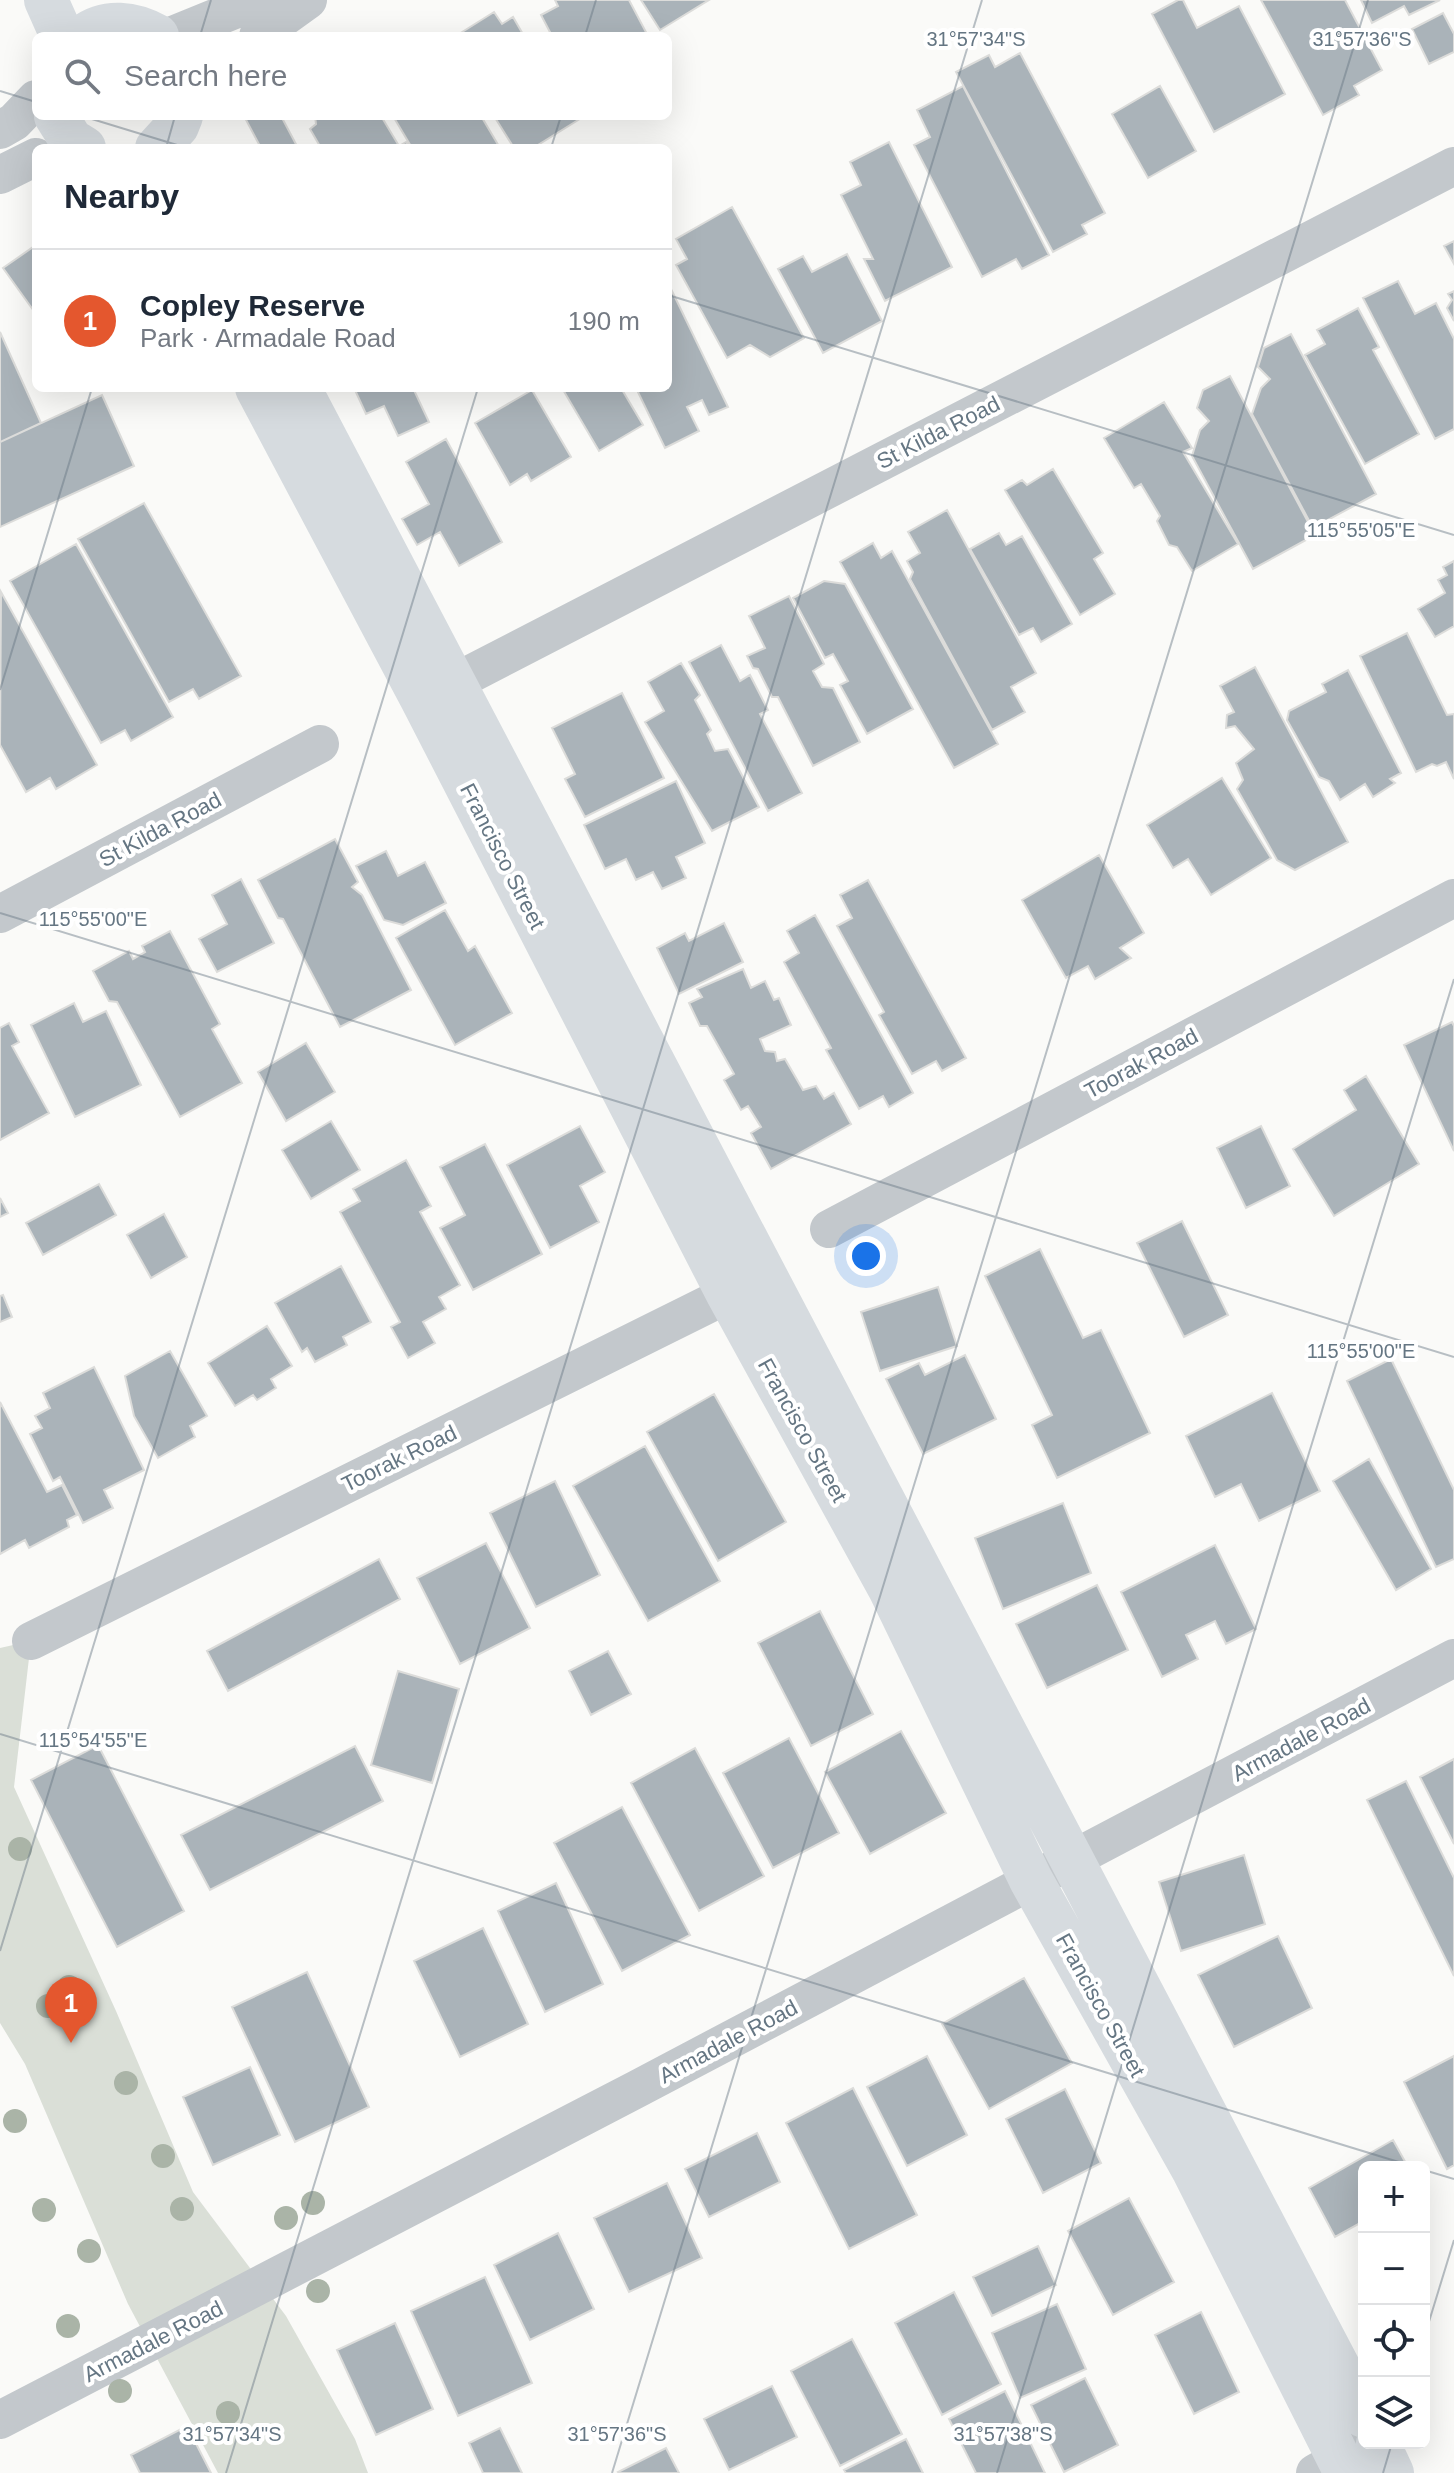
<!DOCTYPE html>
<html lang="en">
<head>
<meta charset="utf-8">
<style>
	body { margin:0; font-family:Helvetica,sans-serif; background:#f6f6f7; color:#1f2937 }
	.controls { position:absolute; right:24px; bottom:24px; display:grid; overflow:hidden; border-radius:12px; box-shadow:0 8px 32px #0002 }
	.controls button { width:72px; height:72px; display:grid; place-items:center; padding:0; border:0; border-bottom:2px solid #e0e1e3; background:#fff; color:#1f2937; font:40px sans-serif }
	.you { position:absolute; left:866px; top:1256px; width:28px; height:28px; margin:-20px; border:6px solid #fff; border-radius:50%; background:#1a73e8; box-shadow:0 0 0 12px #1a73e833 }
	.badge { display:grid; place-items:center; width:52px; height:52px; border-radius:50%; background:#e4572e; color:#fff; font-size:26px; font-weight:700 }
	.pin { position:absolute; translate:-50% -66px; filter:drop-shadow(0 2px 4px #0008) }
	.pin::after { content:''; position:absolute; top:42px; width:28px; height:24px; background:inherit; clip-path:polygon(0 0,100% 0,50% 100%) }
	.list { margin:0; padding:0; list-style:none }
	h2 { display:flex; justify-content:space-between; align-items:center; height:104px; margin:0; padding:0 32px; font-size:34px }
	h2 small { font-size:26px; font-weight:400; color:#747a83 }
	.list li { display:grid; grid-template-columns:52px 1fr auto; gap:24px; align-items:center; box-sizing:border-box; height:144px; padding:0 32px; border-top:2px solid #e0e1e3 }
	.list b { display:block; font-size:30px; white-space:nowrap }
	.list p { margin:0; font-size:26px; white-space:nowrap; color:#747a83 }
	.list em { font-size:26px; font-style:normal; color:#747a83 }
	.icon { flex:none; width:44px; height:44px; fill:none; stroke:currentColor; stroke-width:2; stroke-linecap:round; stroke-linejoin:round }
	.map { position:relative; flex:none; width:1454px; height:2473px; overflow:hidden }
	.search { position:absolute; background:#fff; box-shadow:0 8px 32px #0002; left:32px; top:32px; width:640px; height:88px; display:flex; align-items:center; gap:20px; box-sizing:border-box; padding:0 28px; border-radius:12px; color:#747a83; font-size:30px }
	.panel { position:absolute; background:#fff; box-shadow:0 8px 32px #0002; left:32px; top:144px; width:640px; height:248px; border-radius:12px }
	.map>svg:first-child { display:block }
	.green { fill:#dadfd7 }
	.building { fill:#aab3b9; stroke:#dcdcda; stroke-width:2 }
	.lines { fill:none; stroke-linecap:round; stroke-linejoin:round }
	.street { stroke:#c3c8cc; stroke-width:38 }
	.secondary { stroke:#d6dbdf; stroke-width:44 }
	.tree { fill:#aab4a7 }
	.ticks { fill:none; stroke:#657683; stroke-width:2; stroke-opacity:0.45 }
	.labels { text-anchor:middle; stroke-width:8; stroke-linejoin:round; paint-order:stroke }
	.street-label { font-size:22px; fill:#657683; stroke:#fff }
	.ticks-label { font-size:20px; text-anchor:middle; fill:#657683; stroke:#fff; stroke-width:8; stroke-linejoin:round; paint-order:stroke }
</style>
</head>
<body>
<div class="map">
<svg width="1454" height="2473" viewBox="0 0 1454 2473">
	<rect width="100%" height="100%" fill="#fafaf8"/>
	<path class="green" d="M31,1641L14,1787L116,2011L193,2192L286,2316L355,2439L368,2473H218L128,2304L25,2064L0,2023V1648Z"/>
	<path class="building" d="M555,0H629L648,36H552L541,15L558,6Z
		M641,0H709L660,30Z
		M1178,0H1183L1197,28L1239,6L1285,94L1214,132L1152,14Z
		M1261,0H1345L1382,70L1354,86L1359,95L1323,115Z
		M1361,0H1440L1409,15L1404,6L1372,23Z
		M494,12L502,24L513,17L524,36H459V34Z
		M1443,13L1454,34V52L1429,64L1412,29Z
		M1020,53L1105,213L1082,225L1087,234L1053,252L956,72L989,55L995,67Z
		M963,86L1049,255L1022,269L1016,259L982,277L914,145L930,137L917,110Z
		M1160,86L1196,151L1148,178L1112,114Z
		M244,116H281L298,148H261Z
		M315,116H381L399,146L406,142L410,148H321L310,129L316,124Z
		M393,116H481L500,148H412Z
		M494,116H583V117L533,148H514Z
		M889,142L952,267L885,301L864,259H873L841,195L861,185L850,162Z
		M732,207L804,338L770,357L750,345L727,358L676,265L687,259L676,239Z
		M1454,241V264L1444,246Z
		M36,245V314L3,268Z
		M847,254L882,321L823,353L778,269L803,256L812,272Z
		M1398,281L1415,314L1436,303L1454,339V429L1435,439L1363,298Z
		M671,289L728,407L709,415L702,400L687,407L699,431L665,448L636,388H668V290Z
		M1454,291V321L1447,308L1452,300L1448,294Z
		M1358,308L1379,347L1373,350L1419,434L1365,464L1305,355L1325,344L1317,330Z
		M0,332L41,423L0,442Z
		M1291,334L1376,494L1313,528L1252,414L1261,388L1270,379L1258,367L1264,348Z
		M1230,376L1315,535L1253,569L1192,456L1200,430L1209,421L1197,408L1203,390Z
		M358,388H413L429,422L398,436L384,406L366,414L355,390Z
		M562,388H621L643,425L599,451Z
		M532,390L571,457L531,481L527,474L510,485L475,423Z
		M102,395L134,466L0,527V442Z
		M1164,402L1192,448L1183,452L1238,544L1192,571L1177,547L1169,545L1157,521L1160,516L1141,484L1134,488L1104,438Z
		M446,439L502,542L459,566L440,532L417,545L402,519L429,504L406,462Z
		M1053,469L1103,553L1094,559L1115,594L1080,615L1005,490L1022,480L1027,485Z
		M144,503L241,676L199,699L193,689L169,702L78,539Z
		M947,510L1036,673L1011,687L1025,712L992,730L910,579L913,572L907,561L920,553L908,532Z
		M999,533L1006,545L1022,536L1072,624L1041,642L1033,628L1019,635L970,549Z
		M873,543L881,558L892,551L998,744L954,768L840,562Z
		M76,544L173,717L131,741L125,730L101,743L10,581Z
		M1454,561V626L1435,637L1418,609L1445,593L1438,580L1447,575L1443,567Z
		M824,581L845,584L913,709L867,734L840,685L848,681L833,654L825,658L793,598Z
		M1,592L97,765L56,789L50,778L26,792L0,745Z
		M789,596L824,664L813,671L822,687L833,688L860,742L813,766L778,697H772L758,669L753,668L747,656L765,648L749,616Z
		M1407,633L1447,715L1454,714V779L1446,762L1437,766L1432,764L1416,772L1360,656Z
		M721,645L740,681L750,675L768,710L760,714L802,793L768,811L689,662Z
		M681,663L700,695L695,700L711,730L707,734L715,751L728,749L759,807L712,831L645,722L664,711L648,682Z
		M1255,667L1348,842L1295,870L1277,860L1237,789L1243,780L1236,763L1254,749L1235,726L1226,728L1227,715L1234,712L1220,686Z
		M1348,670L1401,773L1390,779L1395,783L1373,797L1365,784L1340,800L1329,781L1319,777L1287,720L1289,711L1326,692L1322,684Z
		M622,693L664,778L585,817L565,779L575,774L552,728Z
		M1222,778L1271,858L1211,895L1188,859L1173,868L1147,825Z
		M676,781L705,843L676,857L686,878L662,889L653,872L636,880L626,859L605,869L584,825Z
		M335,839L358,882L352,887L362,895L411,990L340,1027L283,919L278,918L258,880Z
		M386,851L398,876L425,862L446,903L403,925L384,920L356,866Z
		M1099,855L1144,933L1120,948L1131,958L1095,979L1088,966L1066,978L1022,900Z
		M241,879L274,943L217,972L199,939L227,924L212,895Z
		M868,880L966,1058L942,1071L936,1061L912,1074L879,1015L884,1012L837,926L852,918L840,895Z
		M445,910L468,951L475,946L512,1013L455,1045L396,938Z
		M815,915L913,1093L889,1107L883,1096L859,1109L826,1050L831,1048L784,962L799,953L787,931Z
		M724,923L743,962L679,994L657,948L685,933L689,941Z
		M170,931L220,1024L212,1029L242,1083L180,1117L117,1002L109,1001L93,971L129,951L133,959L145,952L142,946Z
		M743,969L751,988L765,981L774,1000L779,998L791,1025L760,1039L765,1051L775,1052L777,1061L785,1059L803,1090L816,1086L824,1099L834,1093L851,1124L771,1169L751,1133L761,1127L748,1106L741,1110L724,1080L734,1074L707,1026H700L689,1003L702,997L697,989Z
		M74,1003L83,1022L106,1011L141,1085L75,1117L31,1025Z
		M1452,1022L1454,1026V1151L1404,1045Z
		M9,1023L19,1042L12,1046L49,1113L0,1140V1028Z
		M306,1043L335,1092L286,1121L258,1072Z
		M1366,1076L1419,1164L1334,1216L1293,1149L1356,1110L1344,1090Z
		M331,1121L360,1170L311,1199L282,1150Z
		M580,1126L605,1172L580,1186L599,1222L550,1248L507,1165Z
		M1261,1126L1290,1186L1246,1208L1217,1148Z
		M485,1144L542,1254L473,1290L440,1228L465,1215L440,1167Z
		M406,1160L431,1206L420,1212L460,1285L439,1297L446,1309L423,1322L435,1343L408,1358L391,1327L400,1322L340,1212L360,1201L353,1189Z
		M99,1184L116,1215L43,1255L26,1223Z
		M0,1198L8,1213L0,1217Z
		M164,1214L187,1257L151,1278L127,1235Z
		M1182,1221L1228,1315L1184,1337L1137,1243Z
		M1040,1249L1083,1338L1101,1330L1150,1433L1057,1478L1032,1425L1052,1415L985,1276Z
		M341,1266L371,1322L343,1337L347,1345L315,1362L307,1348L302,1352L275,1303Z
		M938,1287L957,1346L880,1371L861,1312Z
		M3,1295L12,1317L0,1322V1296Z
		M267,1326L292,1366L271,1379L276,1388L257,1400L253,1395L235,1406L208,1363Z
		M170,1351L207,1416L190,1426L195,1437L158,1458L134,1416L125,1376Z
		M965,1355L996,1419L923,1454L886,1379L919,1363L925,1375Z
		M1391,1359L1454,1490V1559L1436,1567L1347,1381Z
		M94,1367L144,1470L104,1490L113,1508L83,1523L60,1477L53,1481L30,1434L42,1428L35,1416L50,1408L43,1393Z
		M1272,1393L1320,1491L1259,1521L1241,1484L1215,1497L1186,1436Z
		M714,1394L786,1522L718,1561L647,1432Z
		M0,1402L47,1492L62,1485L77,1515L67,1520L69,1527L29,1548L25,1540L0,1554Z
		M645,1446L720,1581L648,1621L573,1486Z
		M1369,1459L1431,1569L1396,1590L1333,1481Z
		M555,1481L600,1575L536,1607L490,1513Z
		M1063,1503L1091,1573L1003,1609L975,1538Z
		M486,1543L530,1628L460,1664L417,1578Z
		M1215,1545L1256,1629L1226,1644L1215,1621L1186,1635L1198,1659L1162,1677L1121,1592Z
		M379,1559L400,1599L228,1691L207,1651Z
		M1097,1585L1128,1650L1047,1688L1016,1624Z
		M820,1611L873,1714L811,1746L758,1643Z
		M608,1651L631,1694L591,1715L569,1671Z
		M398,1671L459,1689L432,1783L371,1765Z
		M901,1731L946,1813L870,1854L825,1772Z
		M789,1738L839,1833L773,1868L723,1773Z
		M98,1745L184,1911L117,1947L31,1780Z
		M355,1746L383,1801L210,1890L181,1835Z
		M695,1748L764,1876L699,1911L631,1783Z
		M1454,1759V1844L1420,1777Z
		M1406,1781L1454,1878V1976L1367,1800Z
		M622,1807L690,1935L622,1971L554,1843Z
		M1244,1855L1265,1924L1181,1951L1159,1882Z
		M556,1883L603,1984L545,2012L498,1911Z
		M483,1928L528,2024L460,2057L414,1961Z
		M1278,1936L1312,2008L1234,2047L1198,1975Z
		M307,1972L369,2107L295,2142L232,2007Z
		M1024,1978L1072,2063L989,2109L942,2024Z
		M927,2056L967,2135L907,2166L867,2087Z
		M1454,2056V2165L1447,2169L1404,2082Z
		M250,2067L280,2135L213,2165L183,2097Z
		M853,2088L917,2215L849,2249L786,2123Z
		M1065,2089L1101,2163L1043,2193L1006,2119Z
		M757,2133L780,2182L709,2217L685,2169Z
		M1393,2140L1408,2167H1364V2221L1335,2237L1309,2188Z
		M667,2183L702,2258L629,2292L594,2218Z
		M1129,2198L1174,2282L1113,2315L1068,2231Z
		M558,2233L594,2309L530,2340L494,2265Z
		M1038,2246L1056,2285L992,2316L973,2277Z
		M485,2277L532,2383L458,2416L411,2311Z
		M954,2292L1001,2384L942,2415L895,2323Z
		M1057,2304L1086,2369L1020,2398L992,2333Z
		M1201,2312L1239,2392L1194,2414L1155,2335Z
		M395,2323L433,2409L376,2435L337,2350Z
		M852,2339L902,2434L840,2466L791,2371Z
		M1085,2378L1118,2445L1064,2472L1031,2405Z
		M772,2386L797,2437L729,2470L704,2419Z
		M1005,2391L1045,2473H976L949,2419Z
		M187,2426L211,2473H140L131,2455Z
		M500,2428L522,2473H483L469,2443Z
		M906,2439L923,2473H846L844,2470Z
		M666,2448L679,2473H619L618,2472Z"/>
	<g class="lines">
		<path class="street" d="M170,36L259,0
			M258,36L308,0
			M0,130L14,122L36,99
			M0,175L36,157
			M426,697L1454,166
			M0,914L320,744
			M829,1229L1454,898
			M31,1641L753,1282
			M0,2420L637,2089L1454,1658
			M1315,2473L1366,2444"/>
		<path class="secondary" d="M46,0L62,36
			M84,36C106,19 134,23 157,36
			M56,116L71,140L84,148
			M157,148L177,126L181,116
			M257,388L422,699L728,1294L890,1589L1031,1880L1194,2171L1346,2473
			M299,388L1364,2416
			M1378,2443L1392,2473"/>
	</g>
	<g class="tree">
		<circle cx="20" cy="1849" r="12"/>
		<circle cx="69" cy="1987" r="12"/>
		<circle cx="48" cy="2006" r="12"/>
		<circle cx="126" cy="2083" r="12"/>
		<circle cx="15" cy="2121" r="12"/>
		<circle cx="163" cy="2156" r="12"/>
		<circle cx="313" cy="2203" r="12"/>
		<circle cx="182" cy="2209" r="12"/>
		<circle cx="44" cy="2210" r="12"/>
		<circle cx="286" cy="2218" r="12"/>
		<circle cx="89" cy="2251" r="12"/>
		<circle cx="318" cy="2291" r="12"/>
		<circle cx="68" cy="2326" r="12"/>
		<circle cx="120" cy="2391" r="12"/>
		<circle cx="228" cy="2413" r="12"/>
	</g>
	<path class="ticks" d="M200,36L211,0M585,36L596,0M0,91L36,102M82,116L187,148M166,148L175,116M551,148L561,116M668,295L1454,535M0,690L92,388M0,913L1454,1357M0,1734L1415,2167M0,1951L478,388M1424,2170L1454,2179M1424,2338L1454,2240M226,2473L982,0M612,2473L1368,0M997,2473L1454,979M1383,2473L1392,2443"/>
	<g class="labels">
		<g class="street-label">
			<text transform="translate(938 432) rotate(-27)" y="8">St Kilda Road</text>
			<text transform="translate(160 829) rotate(-28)" y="8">St Kilda Road</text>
			<text transform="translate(503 856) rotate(63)" y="8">Francisco Street</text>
			<text transform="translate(1141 1063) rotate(-28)" y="8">Toorak Road</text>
			<text transform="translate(803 1430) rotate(61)" y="8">Francisco Street</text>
			<text transform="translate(399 1458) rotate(-26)" y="8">Toorak Road</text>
			<text transform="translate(1301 1739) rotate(-28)" y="8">Armadale Road</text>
			<text transform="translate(1101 2005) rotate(61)" y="8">Francisco Street</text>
			<text transform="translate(728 2041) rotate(-28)" y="8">Armadale Road</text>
			<text transform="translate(153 2341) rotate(-27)" y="8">Armadale Road</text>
		</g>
	</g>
	<g class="ticks-label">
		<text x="976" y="46">31°57'34"S</text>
		<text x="1362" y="46">31°57'36"S</text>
		<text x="1361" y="537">115°55'05"E</text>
		<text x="93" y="926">115°55'00"E</text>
		<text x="1361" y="1358">115°55'00"E</text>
		<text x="93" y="1747">115°54'55"E</text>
		<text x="232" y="2441">31°57'34"S</text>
		<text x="617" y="2441">31°57'36"S</text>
		<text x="1003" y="2441">31°57'38"S</text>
	</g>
</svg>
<div class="controls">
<button>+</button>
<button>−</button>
<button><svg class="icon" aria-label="locate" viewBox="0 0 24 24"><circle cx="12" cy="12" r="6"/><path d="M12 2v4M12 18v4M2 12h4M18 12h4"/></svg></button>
<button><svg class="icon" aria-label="layers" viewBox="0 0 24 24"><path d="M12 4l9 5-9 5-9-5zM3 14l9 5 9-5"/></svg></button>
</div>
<div class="you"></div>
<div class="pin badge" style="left:71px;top:2043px">1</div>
<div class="search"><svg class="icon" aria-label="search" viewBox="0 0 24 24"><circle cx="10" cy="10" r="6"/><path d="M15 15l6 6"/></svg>Search here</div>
<section class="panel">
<h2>Nearby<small></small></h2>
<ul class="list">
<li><span class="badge">1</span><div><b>Copley Reserve</b><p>Park · Armadale Road</p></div><em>190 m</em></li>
</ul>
</section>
</div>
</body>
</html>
